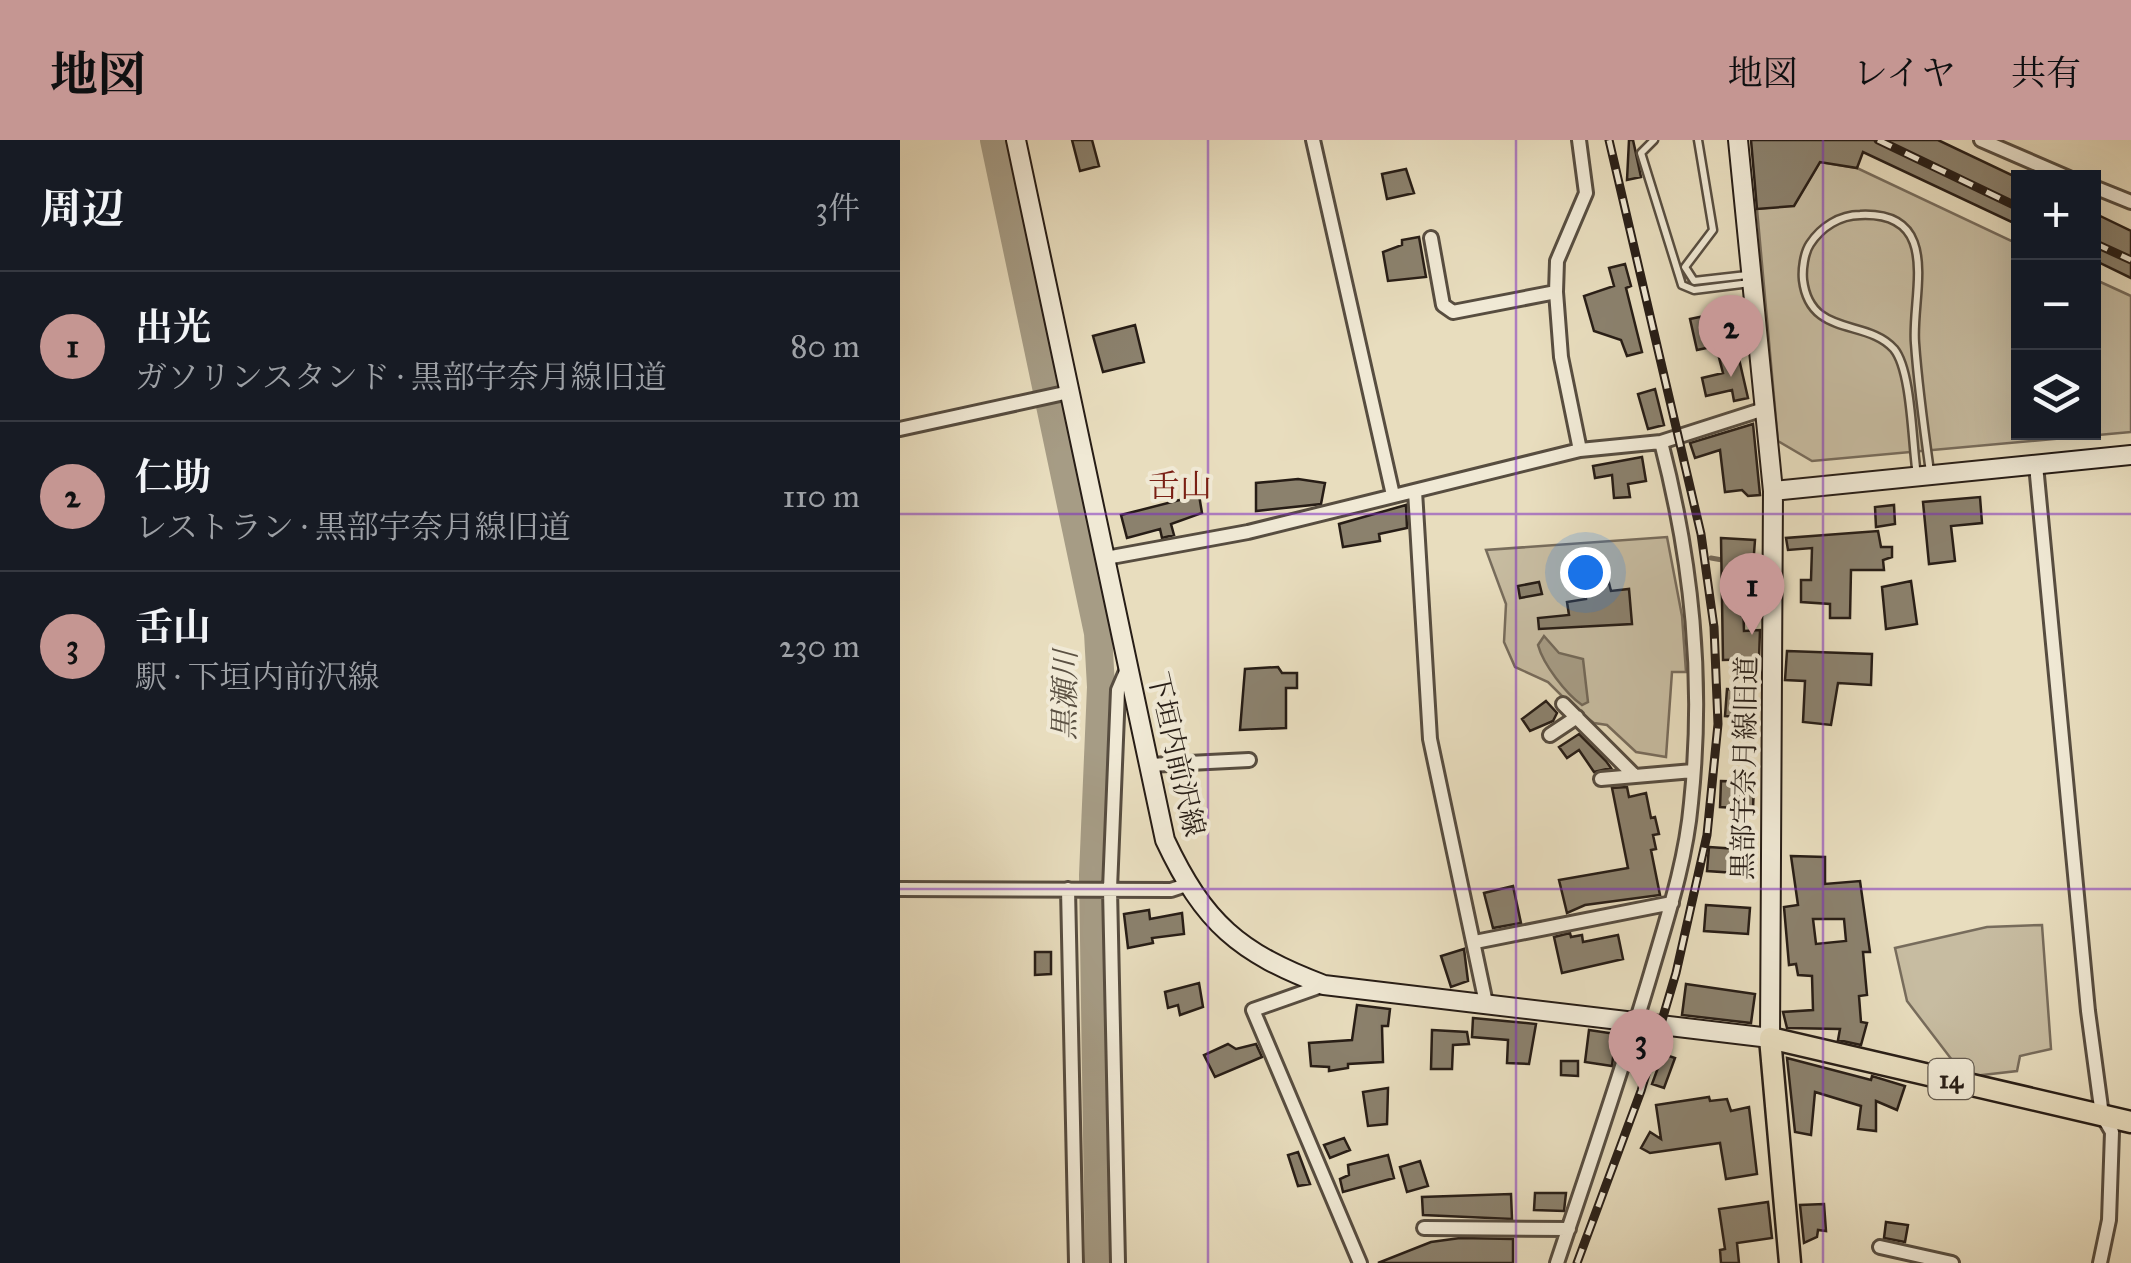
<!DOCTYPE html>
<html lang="ja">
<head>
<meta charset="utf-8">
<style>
	body { margin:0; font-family:"IM FELL Great Primer","Noto Serif JP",serif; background:#242831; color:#f1f3f6 }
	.controls { position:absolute; right:30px; top:30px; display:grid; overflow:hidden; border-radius:0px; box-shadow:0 10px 40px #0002 }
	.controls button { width:90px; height:90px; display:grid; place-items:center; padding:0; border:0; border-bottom:2px solid #363941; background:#171b24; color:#f1f3f6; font:50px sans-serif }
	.you { position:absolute; left:685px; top:432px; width:35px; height:35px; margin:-25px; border:8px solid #fff; border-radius:50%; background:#1a73e8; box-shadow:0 0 0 15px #1a73e833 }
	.badge { display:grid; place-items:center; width:65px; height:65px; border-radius:50%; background:#c59692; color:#111; font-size:32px; font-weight:700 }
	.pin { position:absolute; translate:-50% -82px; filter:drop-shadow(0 2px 5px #0008) }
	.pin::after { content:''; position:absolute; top:52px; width:35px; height:30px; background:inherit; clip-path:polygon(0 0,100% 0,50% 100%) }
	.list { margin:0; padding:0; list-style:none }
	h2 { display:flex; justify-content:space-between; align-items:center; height:130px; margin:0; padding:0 40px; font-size:42px }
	h2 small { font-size:32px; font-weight:400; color:#9ea1a6 }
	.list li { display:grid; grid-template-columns:65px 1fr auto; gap:30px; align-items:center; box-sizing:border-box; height:150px; padding:0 40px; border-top:2px solid #363941 }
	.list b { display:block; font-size:38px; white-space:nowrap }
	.list p { margin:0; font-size:32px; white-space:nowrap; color:#9ea1a6 }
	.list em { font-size:32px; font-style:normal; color:#9ea1a6 }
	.icon { flex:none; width:55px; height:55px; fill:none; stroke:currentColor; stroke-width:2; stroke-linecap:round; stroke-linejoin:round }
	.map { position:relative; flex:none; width:1231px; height:1123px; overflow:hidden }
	header { display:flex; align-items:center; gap:60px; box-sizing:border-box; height:140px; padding:0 50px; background:#c59692; color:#111 }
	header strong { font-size:48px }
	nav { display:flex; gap:55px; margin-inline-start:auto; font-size:35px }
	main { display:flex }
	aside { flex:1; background:#171b24 }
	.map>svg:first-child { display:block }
	.green { fill:#c7bca1; stroke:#776c5c; stroke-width:2.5 }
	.water { fill:#a69c85; stroke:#736959; stroke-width:2.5 }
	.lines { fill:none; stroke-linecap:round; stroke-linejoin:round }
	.stream { stroke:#736959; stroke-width:5 }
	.river { stroke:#a69c85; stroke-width:28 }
	.building { fill:#8b816d; stroke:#271d16; stroke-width:2.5; fill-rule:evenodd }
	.lane-casing { stroke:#574d40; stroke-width:11 }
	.street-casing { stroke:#574d40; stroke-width:18 }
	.secondary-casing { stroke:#271d16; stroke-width:22 }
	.primary-casing { stroke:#271d16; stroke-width:25 }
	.lane { stroke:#f0e9d5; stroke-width:6 }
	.street { stroke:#f0e9d5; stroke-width:12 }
	.secondary { stroke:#f0e9d5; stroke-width:18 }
	.primary { stroke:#e8ddbe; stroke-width:20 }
	.rail-casing { stroke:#271d16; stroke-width:9 }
	.rail { stroke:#f0e9d5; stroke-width:5; stroke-dasharray:15; stroke-linecap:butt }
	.grid { fill:none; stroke:#7b2cbf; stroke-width:2.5; stroke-opacity:0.55 }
	.labels { text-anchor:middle; stroke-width:8; stroke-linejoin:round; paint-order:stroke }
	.shield { fill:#f0e9d5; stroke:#635a4f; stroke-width:2.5 }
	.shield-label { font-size:25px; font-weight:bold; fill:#271d16 }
	.street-label { font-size:28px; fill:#271d16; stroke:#f0e9d5 }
	.water-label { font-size:30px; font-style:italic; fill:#5a5042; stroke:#f0e9d5 }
	.quarter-label { font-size:32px; fill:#7a1f14; stroke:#f0e9d5 }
</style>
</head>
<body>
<header>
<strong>地図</strong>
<nav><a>地図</a><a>レイヤ</a><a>共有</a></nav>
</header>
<main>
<aside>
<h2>周辺<small>3件</small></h2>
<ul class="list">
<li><span class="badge">1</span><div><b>出光</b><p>ガソリンスタンド · 黒部宇奈月線旧道</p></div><em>80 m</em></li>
<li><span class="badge">2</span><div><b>仁助</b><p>レストラン · 黒部宇奈月線旧道</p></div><em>110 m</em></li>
<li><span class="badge">3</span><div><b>舌山</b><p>駅 · 下垣内前沢線</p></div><em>230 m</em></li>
</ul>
</aside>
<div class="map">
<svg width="1231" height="1123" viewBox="0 0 1231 1123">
	<rect width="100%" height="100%" fill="#e8ddbe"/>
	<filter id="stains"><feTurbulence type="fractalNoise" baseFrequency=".002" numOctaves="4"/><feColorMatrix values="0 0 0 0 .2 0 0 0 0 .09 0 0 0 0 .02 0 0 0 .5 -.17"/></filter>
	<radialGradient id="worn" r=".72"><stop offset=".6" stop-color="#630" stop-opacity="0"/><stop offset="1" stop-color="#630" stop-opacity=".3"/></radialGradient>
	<path class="green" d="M920,22L957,28L1118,104V292H1194V139L1231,156V292L912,321L878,301L857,69L894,65Z
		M767,397L782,476L786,532H772L766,617L736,612L707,585L694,583L675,569L648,542L615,527L604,502L606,464L586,410Z
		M1142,785L1151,909L1120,916L1117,931L1065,937L1007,861L995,808L1087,787Z"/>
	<path class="water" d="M644,496L659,513L683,519L688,562L682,565C666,554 643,524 638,505Z"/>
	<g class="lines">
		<path class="stream" d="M811,418L828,421"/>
		<path class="river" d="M94,0L198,493L201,547L193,735L199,1123"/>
	</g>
	<path class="building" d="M172,0H192L199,26L180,31Z
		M729,0H733L741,37L727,40Z
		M851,0H1038L1118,38V85L963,12L957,28L920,22L894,66L857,69Z
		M506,29L514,53L487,59L482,34Z
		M1194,73L1231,91V138L1194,120Z
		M519,97L526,137L488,141L483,112L502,105V100Z
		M725,124L731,146L726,148L742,212L727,216L721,200L694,191L684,156L714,146L709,128Z
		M828,171L848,258L834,261L832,250L806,256L802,238L823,233L816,206L797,210L790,179Z
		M235,185L244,222L203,232L193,196Z
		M755,249L764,285L748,289L738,254Z
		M853,284L860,355L848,356L842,350L825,352L820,310L795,318L790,303Z
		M742,317L746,341L728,344L730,357L714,358L712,335L695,338L693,326Z
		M398,339L425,343L421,364L356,371V343Z
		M299,355L302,373L271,384L274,395L262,398L260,389L227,398L221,375Z
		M1080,357L1082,383L1051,386L1055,421L1029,424L1023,362Z
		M506,365L507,388L479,394L480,401L443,407L439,384Z
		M994,365L995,384L976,387L975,367Z
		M978,391L981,407H992V417L983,420L984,430H951L950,478H930V464L901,462V440H911L912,408L888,410L886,398Z
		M821,398L855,400L853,427H857L860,460H843L844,491L860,490L859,519L823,520Z
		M684,431H706L711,451L729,449L732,484L639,489L638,478L669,475L667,462L686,459Z
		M1011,441L1017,484L986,489L982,447Z
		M639,442L642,454L620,458L618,446Z
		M887,511L972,514L971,545L938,543L931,585L903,582L905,541L885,540Z
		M378,527L382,533H397V548H386V588L340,590L345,529Z
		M827,549L840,550L838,577L825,576Z
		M646,561L657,573L653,581L630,591L622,579Z
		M679,594L706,621L711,628L694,632L679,610L667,618L659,607Z
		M821,641L854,642L853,669L820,667Z
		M727,647L729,657L746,653L751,678L755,677L759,694L753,695L756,709L751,710L760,755L685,765L667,773L659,740L728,728L712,648Z
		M809,707L852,710L850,734L807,731Z
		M891,716L925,717V744L960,741L970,812H963L967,855L959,856L961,882L967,883L961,905L938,900L940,889L887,888L883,872L913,870L912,836L898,835L896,824L889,825L884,767L898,765ZM913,779H944L946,801L916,804Z
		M613,746L621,783L593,788L584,753Z
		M806,765L850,768L848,794L804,791Z
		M249,770L250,779L282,773L284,794L252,798L253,803L228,808L224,774Z
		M670,793L671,797L682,795L683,802L718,795L723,819L662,833L654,797Z
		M564,809L568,841L551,847L541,816Z
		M135,812H151V834L135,835Z
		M299,843L303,867L280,875L278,865L268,868L265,852Z
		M786,844L855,854L851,883L782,875Z
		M457,865L490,869L488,886H482L483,922L448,924V928L429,931V927L411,926L409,903L452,900Z
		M573,878L636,884L629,924L607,923L608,900L572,897Z
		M532,890L567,892L569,904L553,905L552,929H531Z
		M689,890L716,894L712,926L685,922Z
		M328,904L336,909L356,904L362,917L315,937L304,915Z
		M763,914L775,918L764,948L752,944Z
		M887,918L971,940L972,936L1005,946L997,970L976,961V991L958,989L961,966L915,952L911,995L895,992Z
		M661,921H678V936L661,935Z
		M488,948L487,984L468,986L463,952Z
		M809,957L810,961L827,959L831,971L849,967L857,1034L826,1039L820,1003L750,1013L741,1008L750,992L761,999L756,965Z
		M444,998L450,1010L430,1018L424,1005Z
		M398,1012L410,1044L398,1046L388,1015Z
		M488,1015L494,1038L443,1052L440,1039L449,1035L448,1025Z
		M520,1021L528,1046L507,1052L500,1027Z
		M635,1053H666L664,1071L634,1070Z
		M611,1054L612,1079L523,1075L522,1057Z
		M868,1062L872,1098L837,1103L839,1123H821L820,1110L825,1109L819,1069Z
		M924,1064L926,1091L918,1090L917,1097L904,1103L900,1065Z
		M986,1082L1008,1085L1005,1102L984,1098Z
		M560,1098L613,1099V1123H478L531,1102Z"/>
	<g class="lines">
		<g class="lane-casing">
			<path id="lane" d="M754,0L741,13L782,145L794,150L850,143
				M798,0L813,90L785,127L794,141L847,135
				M1017,335C1012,305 1012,231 994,209C967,178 910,198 903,140C902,130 904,113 910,104C921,87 940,75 960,75C1044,71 1011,156 1015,203C1018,246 1024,289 1030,332"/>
		</g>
		<g class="street-casing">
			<path id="street" d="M413,0L493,355
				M679,0L686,53L657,121L656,152L661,217L680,310
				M1081,0L1169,38
				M1194,47L1231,62
				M531,98L543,165L553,172L656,152
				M0,289L160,254
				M1136,325L1188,871L1202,975L1212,992L1209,1080L1200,1123
				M515,351L530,599L586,863
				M206,418L348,392L680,310L761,302L864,269
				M663,564L734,635
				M650,595L677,577
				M249,625L349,620
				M701,639L793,631
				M0,749L271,750L286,745
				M168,749L176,1123
				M575,802L772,763
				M424,845L353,870L460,1123
				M524,1088L669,1089
				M980,1107L1052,1123
				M218,1123L210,749L218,550L227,529
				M657,1123C689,1027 722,931 751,833C767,778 786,721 791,663C804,539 792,422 761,302"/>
		</g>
		<g class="secondary-casing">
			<path id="secondary" d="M116,0L265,700C304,783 339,813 424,845L870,898L873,351L838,0
				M873,351L1231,315"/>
		</g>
		<g class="primary-casing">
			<path id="primary" d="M890,1123L870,898L1231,982"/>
		</g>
		<use href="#lane" class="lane"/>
		<use href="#street" class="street"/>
		<use href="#secondary" class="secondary"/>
		<use href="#primary" class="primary"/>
		<g class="rail-casing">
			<path id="rail" d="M978,0L1118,67
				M1194,103L1231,120
				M677,1123L741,951L776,833L807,695L818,584L814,487L801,394L709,0"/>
		</g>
		<use href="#rail" class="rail"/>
	</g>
	<path class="grid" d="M308,0V1123M616,0V1123M923,0V1123M0,374H1231M0,749H1231"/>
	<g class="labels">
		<rect class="shield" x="1028.5" y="919" width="45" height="40" rx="8"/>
		<g class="shield-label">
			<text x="1051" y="948">14</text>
		</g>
		<g class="street-label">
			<text transform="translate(277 614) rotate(77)" y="10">下垣内前沢線</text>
			<text transform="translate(844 628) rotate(-89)" y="10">黒部宇奈月線旧道</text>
		</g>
		<g class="water-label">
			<text transform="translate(165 555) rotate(-89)" y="10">黒瀬川</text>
		</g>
		<g class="quarter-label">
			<text x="280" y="357">舌山</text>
		</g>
	</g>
	<rect width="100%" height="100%" filter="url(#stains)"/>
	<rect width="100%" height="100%" fill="url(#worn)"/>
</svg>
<div class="controls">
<button>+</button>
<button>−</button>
<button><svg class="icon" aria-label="layers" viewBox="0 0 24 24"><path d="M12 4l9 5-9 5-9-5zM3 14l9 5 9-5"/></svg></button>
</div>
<div class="you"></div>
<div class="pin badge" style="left:852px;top:495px">1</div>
<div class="pin badge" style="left:831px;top:237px">2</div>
<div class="pin badge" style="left:741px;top:951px">3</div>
</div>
</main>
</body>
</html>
